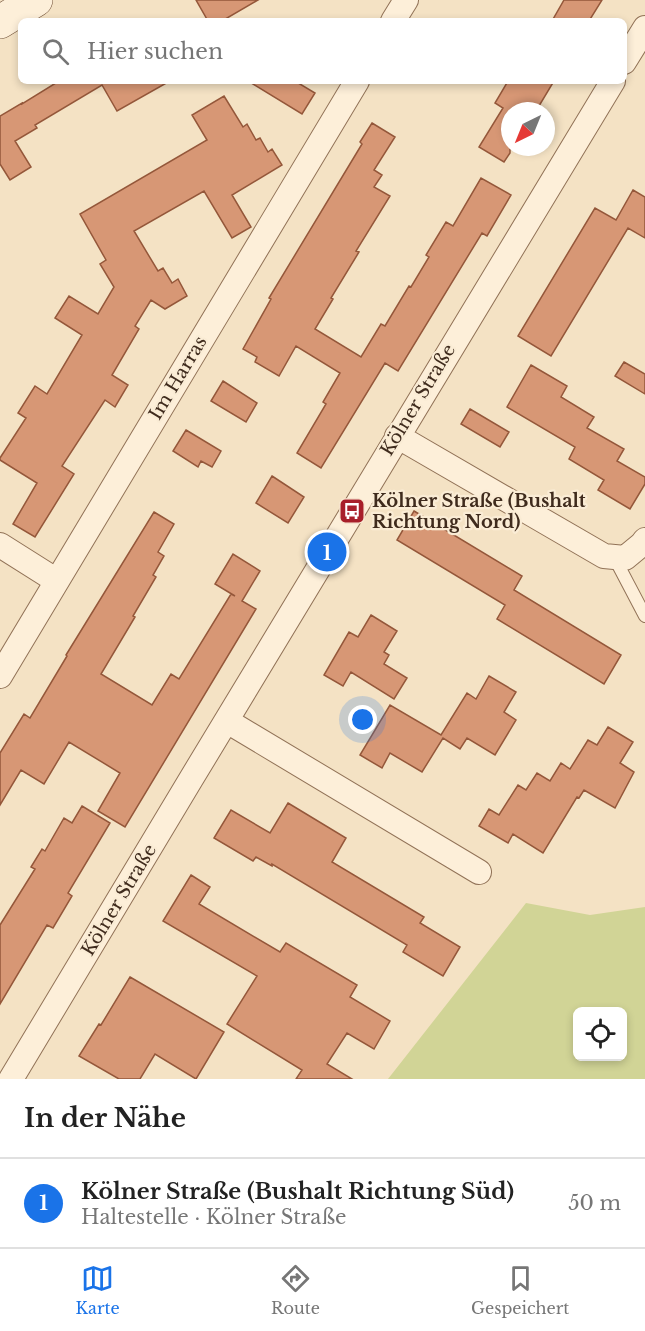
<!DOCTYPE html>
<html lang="de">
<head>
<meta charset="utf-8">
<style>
	body { margin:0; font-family:"Libre Baskerville",serif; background:#f6f6f6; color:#222 }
	.controls { position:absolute; right:18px; bottom:18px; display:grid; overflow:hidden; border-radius:9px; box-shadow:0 3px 9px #0003 }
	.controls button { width:54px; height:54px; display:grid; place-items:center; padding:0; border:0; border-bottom:2px solid #e0e0e0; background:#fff; color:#222; font:30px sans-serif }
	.compass { position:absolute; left:501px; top:102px; width:54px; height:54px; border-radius:50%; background:#fff; box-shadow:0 3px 9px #0003; rotate:223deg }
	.you { position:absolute; left:363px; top:720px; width:21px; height:21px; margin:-15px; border:4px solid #fff; border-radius:50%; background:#1a73e8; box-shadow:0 0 0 9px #1a73e833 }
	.badge { display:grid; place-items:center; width:39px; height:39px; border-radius:50%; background:#1a73e8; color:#fff; font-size:20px; font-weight:700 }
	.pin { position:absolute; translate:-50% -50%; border:3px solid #fff; box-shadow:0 2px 6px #0006 }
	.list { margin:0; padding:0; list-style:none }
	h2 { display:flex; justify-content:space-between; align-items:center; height:78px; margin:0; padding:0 24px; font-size:26px }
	h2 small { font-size:20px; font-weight:400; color:#767676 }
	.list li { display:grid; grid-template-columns:39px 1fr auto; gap:18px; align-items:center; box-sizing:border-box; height:90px; padding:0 24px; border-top:2px solid #e0e0e0 }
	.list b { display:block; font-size:22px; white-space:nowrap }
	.list p { margin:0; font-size:20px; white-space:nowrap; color:#767676 }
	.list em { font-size:20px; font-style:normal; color:#767676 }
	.icon { flex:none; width:33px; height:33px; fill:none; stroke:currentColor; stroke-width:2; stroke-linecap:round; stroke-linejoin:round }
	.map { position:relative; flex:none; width:645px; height:1079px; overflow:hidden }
	.search { position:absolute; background:#fff; box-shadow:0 3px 9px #0003; left:18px; right:18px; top:18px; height:66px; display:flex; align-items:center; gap:15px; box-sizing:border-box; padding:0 21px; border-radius:9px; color:#767676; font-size:22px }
	.sheet { height:168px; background:#fff }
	nav { display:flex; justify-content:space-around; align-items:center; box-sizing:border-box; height:84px; border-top:2px solid #e0e0e0; background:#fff; font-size:16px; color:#767676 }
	nav a { display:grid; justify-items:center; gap:3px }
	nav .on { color:#1a73e8 }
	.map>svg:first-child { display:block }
	.green { fill:#d1d496; fill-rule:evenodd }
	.building { fill:#d79775; stroke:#94573a; stroke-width:1.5 }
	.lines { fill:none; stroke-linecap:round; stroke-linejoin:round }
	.lane-casing { stroke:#917257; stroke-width:14 }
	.street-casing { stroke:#917257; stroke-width:26 }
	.secondary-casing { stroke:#73533a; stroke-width:34 }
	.lane { stroke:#fdefd9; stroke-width:12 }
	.street { stroke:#fdefd9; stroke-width:24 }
	.secondary { stroke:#fdefd9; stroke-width:33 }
	.labels { text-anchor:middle; stroke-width:4.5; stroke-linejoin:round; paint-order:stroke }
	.street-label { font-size:18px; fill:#3f2b1d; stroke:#faecd5 }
	.poi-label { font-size:18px; font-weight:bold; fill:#3f2b1d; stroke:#faecd5; text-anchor:start }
</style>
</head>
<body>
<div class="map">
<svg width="645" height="1079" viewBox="0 0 645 1079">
	<rect width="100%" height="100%" fill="#f4e2c4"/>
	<path class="green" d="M526,903L590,915L645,907V1079H388ZM578,1012H622V1056H578Z"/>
	<path class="building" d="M196,0H258L222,21H208Z
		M564,0H602L589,21H552Z
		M59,81H170L117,111L102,85L35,125L37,128L15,141L31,167L10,180L0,164V116L22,103V104Z
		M248,81H295L315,93L302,114Z
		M508,81H554L536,111H510V153L504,162L479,147L503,108L495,103Z
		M224,96L243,127L247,124L256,140L260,138L268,152L272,149L282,165L232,195L251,227L232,238L204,191L134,231L158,271L163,268L172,283L178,279L187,296L165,309L151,300L135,326L139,329L112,375L128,385L115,407L105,400L62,466L74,474L35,537L13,524L37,483L0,460V458L26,418L18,413L35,386L47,394L82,335L55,318L69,296L98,314L114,287L100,264L106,260L80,214L207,140L192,115Z
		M372,123L395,137L374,170L382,175L374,187L390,196L356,251L359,252L331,298L333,299L315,329L361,357L381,324L385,326L409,286L411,287L429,257L426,255L446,222L453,226L481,178L511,195L487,236L482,233L398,371L385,363L321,468L297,453L326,404L323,402L340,373L296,346L279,376L255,362L257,357L243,349L271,299L269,298L362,144L360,142Z
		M633,190L645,197V238L628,228L551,356L518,336L595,208L616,220Z
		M624,362L645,374V394L615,376Z
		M531,365L567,386L561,397L594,417L587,428L624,449L617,461L645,477V484L630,509L598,490L604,480L569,459L575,447L507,407Z
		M223,381L257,403L246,422L211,401Z
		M470,409L509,432L500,447L461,424Z
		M186,430L221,451L212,467L201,461L198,467L173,451Z
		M272,476L304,497L288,523L256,503Z
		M414,511L522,576L514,590L621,655L604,684L497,619L505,605L397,540Z
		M154,512L174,524L158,552L164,556L153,575L156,577L133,616L135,617L101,674L152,705L171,674L179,679L231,594L235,596L215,584L233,554L260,571L242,601L256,609L125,827L98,811L120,773L69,742L44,784L21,770L0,805V753L24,714L30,718L67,656L66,655Z
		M371,615L397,631L384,652L389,655L384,664L407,678L394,699L351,672L343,686L324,675L349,632L358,637Z
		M489,676L516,692L504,712L516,720L495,755L467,738L460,749L443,738L422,772L390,753L382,768L360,755L390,705L441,735L467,693L476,699Z
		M608,727L633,742L620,763L634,772L615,808L584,790L579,798L577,797L543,853L513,834L508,843L479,826L489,809L499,815L518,785L526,790L537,773L550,781L561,763L570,769L588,740L597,745Z
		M288,803L346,838L332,862L424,917L420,923L460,947L443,976L403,952L407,945L272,864V866L256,857L253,861L214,838L231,810L270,833Z
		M82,806L110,823L68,893L72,896L53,928L47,925L0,1004V925L35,869L31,867L42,849L45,851L64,818L72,823Z
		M191,875L210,887L199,904L280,952L286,943L357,985L350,997L390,1021L374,1049L347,1033L327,1064L352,1079H296L302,1070L227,1024L257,976L163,921Z
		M130,977L224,1032L196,1079L155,1054L140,1079H119L79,1056L99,1024L101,1025Z"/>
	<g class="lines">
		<g class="lane-casing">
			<path id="lane" d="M614,557L645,616"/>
		</g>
		<g class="street-casing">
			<path id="street" d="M393,21L406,0
				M624,62L645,28
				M397,436L604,556L625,558L642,544L645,540
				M0,545L57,581
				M0,676L357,81
				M227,721L479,872
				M11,1079C211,746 410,413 613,81"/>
		</g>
		<g class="secondary-casing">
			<path id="secondary" d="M0,22L36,0"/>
		</g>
		<use href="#lane" class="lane"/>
		<use href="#street" class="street"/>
		<use href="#secondary" class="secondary"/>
	</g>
	<defs>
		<g id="bus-square" transform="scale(1.35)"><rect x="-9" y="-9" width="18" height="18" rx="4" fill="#a81f2a" stroke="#faecd5"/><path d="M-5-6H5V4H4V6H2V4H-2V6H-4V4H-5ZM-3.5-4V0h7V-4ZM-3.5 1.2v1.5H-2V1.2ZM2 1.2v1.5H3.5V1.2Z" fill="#fff"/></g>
	</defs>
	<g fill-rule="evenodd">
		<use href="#bus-square" x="352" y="511"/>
	</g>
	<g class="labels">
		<g class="street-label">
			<text transform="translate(178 378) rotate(-59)" y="6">Im Harras</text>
			<text transform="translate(418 400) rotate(-59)" y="6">Kölner Straße</text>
			<text transform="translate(119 900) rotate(-59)" y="6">Kölner Straße</text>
		</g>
		<g class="poi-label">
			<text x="372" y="507">Kölner Straße (Bushalt<tspan x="372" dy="21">Richtung Nord)</tspan></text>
		</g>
	</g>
</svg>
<div class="controls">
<button><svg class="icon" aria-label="locate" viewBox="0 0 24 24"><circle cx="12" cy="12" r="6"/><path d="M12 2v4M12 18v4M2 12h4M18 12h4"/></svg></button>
</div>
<svg class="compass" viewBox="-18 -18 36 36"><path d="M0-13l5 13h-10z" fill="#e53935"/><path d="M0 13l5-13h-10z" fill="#767676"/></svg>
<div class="you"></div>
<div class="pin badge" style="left:327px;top:552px">1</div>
<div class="search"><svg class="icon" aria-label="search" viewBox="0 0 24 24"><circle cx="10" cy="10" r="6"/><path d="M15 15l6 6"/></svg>Hier suchen</div>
</div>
<section class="sheet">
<h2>In der Nähe<small></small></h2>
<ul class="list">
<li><span class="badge">1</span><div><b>Kölner Straße (Bushalt Richtung Süd)</b><p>Haltestelle · Kölner Straße</p></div><em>50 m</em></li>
</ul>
</section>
<nav>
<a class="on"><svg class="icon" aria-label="map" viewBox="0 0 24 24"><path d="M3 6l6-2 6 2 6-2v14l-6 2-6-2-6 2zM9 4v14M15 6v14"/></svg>Karte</a>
<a><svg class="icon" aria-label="directions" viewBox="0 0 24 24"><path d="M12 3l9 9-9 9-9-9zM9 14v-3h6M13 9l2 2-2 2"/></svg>Route</a>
<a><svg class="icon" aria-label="saved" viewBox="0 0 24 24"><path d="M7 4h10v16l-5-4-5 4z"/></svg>Gespeichert</a>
</nav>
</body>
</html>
